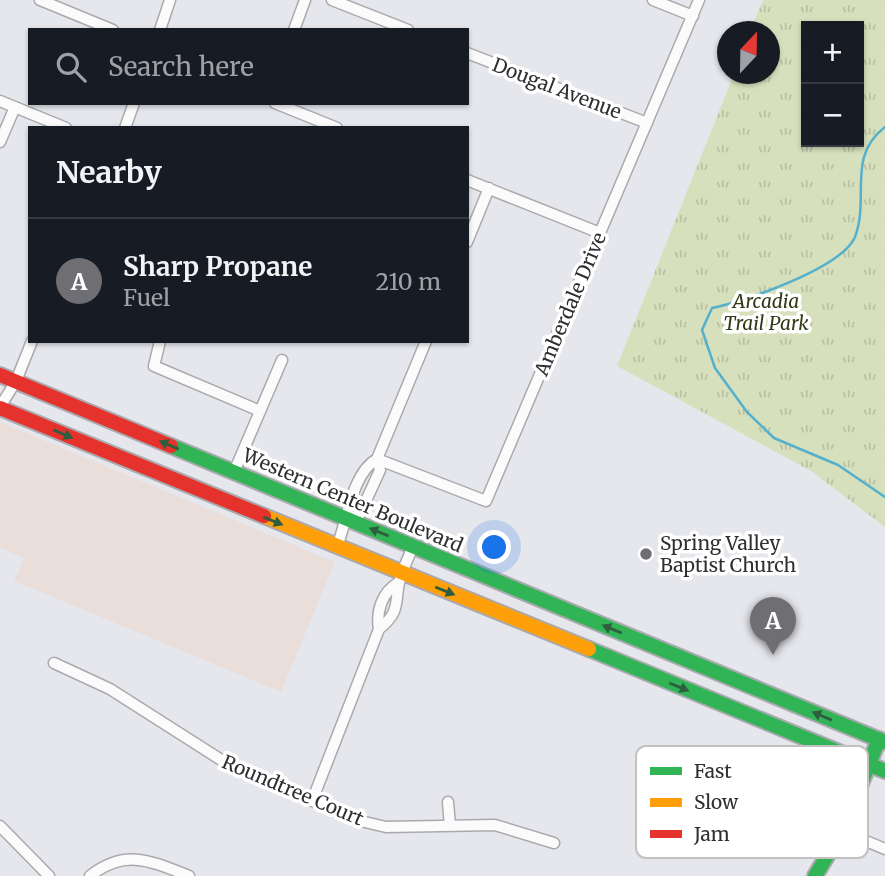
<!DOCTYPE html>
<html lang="en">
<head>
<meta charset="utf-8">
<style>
	body { margin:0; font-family:Merriweather,serif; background:#242831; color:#f1f3f6 }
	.controls { position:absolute; right:21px; top:21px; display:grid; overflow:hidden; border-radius:0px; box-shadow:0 2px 5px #0004 }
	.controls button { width:63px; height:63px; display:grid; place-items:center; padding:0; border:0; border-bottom:2px solid #363941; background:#171b24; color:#f1f3f6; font:35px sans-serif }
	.compass { position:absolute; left:717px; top:21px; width:63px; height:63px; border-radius:50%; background:#171b24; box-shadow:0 2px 5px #0004; rotate:22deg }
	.you { position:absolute; left:495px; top:548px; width:24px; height:24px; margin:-18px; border:5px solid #fff; border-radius:50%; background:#1a73e8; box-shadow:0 0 0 10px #1a73e833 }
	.badge { display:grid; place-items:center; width:46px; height:46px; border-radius:50%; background:#6f6f73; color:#fff; font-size:23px; font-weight:700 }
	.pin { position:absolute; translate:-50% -58px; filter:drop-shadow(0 2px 4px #0008) }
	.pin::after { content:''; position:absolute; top:37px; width:24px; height:21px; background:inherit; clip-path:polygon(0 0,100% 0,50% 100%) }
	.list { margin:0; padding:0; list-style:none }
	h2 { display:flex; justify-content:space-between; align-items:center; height:91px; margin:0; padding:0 28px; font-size:30px }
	h2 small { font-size:23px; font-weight:400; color:#9ea1a6 }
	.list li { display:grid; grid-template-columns:46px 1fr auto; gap:21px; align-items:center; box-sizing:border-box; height:126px; padding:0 28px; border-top:2px solid #363941 }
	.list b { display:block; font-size:26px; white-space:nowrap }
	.list p { margin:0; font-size:23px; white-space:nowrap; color:#9ea1a6 }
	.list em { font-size:23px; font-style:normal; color:#9ea1a6 }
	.icon { flex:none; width:38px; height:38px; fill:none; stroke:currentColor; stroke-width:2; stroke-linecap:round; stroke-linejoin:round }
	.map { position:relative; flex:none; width:885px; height:876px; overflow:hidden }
	.search { position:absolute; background:#171b24; box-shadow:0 2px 5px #0004; left:28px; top:28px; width:441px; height:77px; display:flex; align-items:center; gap:18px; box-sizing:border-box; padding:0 24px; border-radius:0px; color:#9ea1a6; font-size:26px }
	.panel { position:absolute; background:#171b24; box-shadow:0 2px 5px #0004; left:28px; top:126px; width:441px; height:217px; border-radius:0px }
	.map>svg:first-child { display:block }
	.commercial { fill:#eadeda }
	.park { fill:url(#park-tufts); fill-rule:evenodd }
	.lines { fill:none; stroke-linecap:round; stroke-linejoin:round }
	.stream { stroke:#55b0cc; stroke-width:2.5 }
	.street-casing { stroke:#aaaaae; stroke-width:13 }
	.fast-casing { stroke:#aaaaae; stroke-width:18 }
	.slow-casing { stroke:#aaaaae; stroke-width:18 }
	.jam-casing { stroke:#aaaaae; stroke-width:18 }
	.street { stroke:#fbfbfc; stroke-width:10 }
	.fast { stroke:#30b455; stroke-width:14 }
	.slow { stroke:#ff9f0a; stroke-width:14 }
	.jam { stroke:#e5322d; stroke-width:14 }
	.oneway { fill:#2f5e3e }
	.poi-dot { fill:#6f6f73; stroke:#fff; stroke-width:2.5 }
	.labels { text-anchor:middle; stroke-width:7; stroke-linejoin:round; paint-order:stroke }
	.street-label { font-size:19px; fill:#2f2f32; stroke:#fff }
	.park-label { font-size:19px; font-style:italic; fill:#323914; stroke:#fff }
	.poi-label { font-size:19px; fill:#2f2f32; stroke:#fff; text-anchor:start }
	.key { fill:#fff; stroke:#c1c1c2; stroke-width:2 }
	.key-label { font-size:19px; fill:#2f2f32 }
</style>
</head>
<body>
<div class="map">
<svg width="885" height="876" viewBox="0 0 885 876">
	<defs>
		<pattern id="park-tufts" width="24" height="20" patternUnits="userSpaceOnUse" patternTransform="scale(1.75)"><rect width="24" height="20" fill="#d7e0bd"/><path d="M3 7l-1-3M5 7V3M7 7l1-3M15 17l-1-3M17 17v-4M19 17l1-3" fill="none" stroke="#b9c0a3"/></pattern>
	</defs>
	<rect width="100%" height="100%" fill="#e6e7ec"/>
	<path class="commercial" d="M0,422L335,562L281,692L14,581L24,558L0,548Z"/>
	<path class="park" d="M763,0H885V527L811,471L617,366L734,74H770V32L750,31ZM806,26H859V142H806Z"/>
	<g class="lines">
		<path class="stream" d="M885,127C846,157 870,197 855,237C842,268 743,302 712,308L702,330L715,368L747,412L774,438L838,465L885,497"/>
		<g class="street-casing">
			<path id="street" d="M40,0L113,30
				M332,0L408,30
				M653,0L693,16
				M160,30L170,0
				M294,30L305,0
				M467,53L647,123
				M0,101L66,128
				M275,103L337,128
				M125,128L134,103
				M0,142L15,107
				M467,180L600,233
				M467,242L489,188
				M160,341L154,366L260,411
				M0,407L16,381L32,341
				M377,459L486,501L699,0
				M234,472L282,360
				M348,519L360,514L380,470L377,459L426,341
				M337,547C347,521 352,473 377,459
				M379,629C376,611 382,592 399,582
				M54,663L110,689L226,763L356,820L386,827L495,825L554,843
				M312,801L379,629C402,611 394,600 400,579C403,568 409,557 413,546
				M448,802L450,826
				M0,826L49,876
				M842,831L885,849
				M90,876C125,848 151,861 189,876"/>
		</g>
		<g class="fast-casing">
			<path id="fast" d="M171,446L885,742
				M589,649L885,771
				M815,876L842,831L879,739"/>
		</g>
		<g class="slow-casing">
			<path id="slow" d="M264,516L589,649"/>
		</g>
		<g class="jam-casing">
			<path id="jam" d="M0,375L171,446
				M0,408L264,516"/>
		</g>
		<use href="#street" class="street"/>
		<use href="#fast" class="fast"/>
		<use href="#slow" class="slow"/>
		<use href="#jam" class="jam"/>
	</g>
	<defs><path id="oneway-solid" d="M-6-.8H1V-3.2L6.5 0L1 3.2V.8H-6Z" transform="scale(1.75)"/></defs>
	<g class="oneway">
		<use href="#oneway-solid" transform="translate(63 434) rotate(23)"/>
		<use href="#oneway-solid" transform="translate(169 445) rotate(-157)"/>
		<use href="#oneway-solid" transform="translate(273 521) rotate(22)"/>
		<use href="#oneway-solid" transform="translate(379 532) rotate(-158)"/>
		<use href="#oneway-solid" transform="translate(445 591) rotate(22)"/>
		<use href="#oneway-solid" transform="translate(612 629) rotate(-158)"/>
		<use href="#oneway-solid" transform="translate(679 687) rotate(22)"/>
		<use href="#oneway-solid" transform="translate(822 716) rotate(-157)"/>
	</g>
	<circle class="poi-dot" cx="646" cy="554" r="7"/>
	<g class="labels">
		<g class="street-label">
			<text transform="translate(557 88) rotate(21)" y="7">Dougal Avenue</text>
			<text transform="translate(570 304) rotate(-67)" y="7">Amberdale Drive</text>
			<text transform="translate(353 500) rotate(23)" y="7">Western Center Boulevard</text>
			<text transform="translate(293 790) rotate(23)" y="7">Roundtree Court</text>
		</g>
		<g class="park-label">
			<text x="766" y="308">Arcadia<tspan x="766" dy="22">Trail Park</tspan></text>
		</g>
		<g class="poi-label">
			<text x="660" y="550">Spring Valley<tspan x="660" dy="22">Baptist Church</tspan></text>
		</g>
	</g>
	<rect x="636" y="746" width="232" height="112" rx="10" class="key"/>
	<rect x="650" y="767" width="32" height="8" fill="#30b455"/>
	<rect x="650" y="798" width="32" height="9" fill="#ff9f0a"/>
	<rect x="650" y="830" width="32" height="8" fill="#e5322d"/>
	<g class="key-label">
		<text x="694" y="778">Fast</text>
		<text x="694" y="809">Slow</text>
		<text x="694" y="841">Jam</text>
	</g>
</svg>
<div class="controls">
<button>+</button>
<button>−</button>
</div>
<svg class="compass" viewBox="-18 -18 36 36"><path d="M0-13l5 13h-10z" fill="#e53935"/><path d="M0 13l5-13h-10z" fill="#9ea1a6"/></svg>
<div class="you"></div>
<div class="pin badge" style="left:773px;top:655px">A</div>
<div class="search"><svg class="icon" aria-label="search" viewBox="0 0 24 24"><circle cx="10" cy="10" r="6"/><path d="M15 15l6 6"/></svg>Search here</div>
<section class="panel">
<h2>Nearby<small></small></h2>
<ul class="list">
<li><span class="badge">A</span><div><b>Sharp Propane</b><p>Fuel</p></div><em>210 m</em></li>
</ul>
</section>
</div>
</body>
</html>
